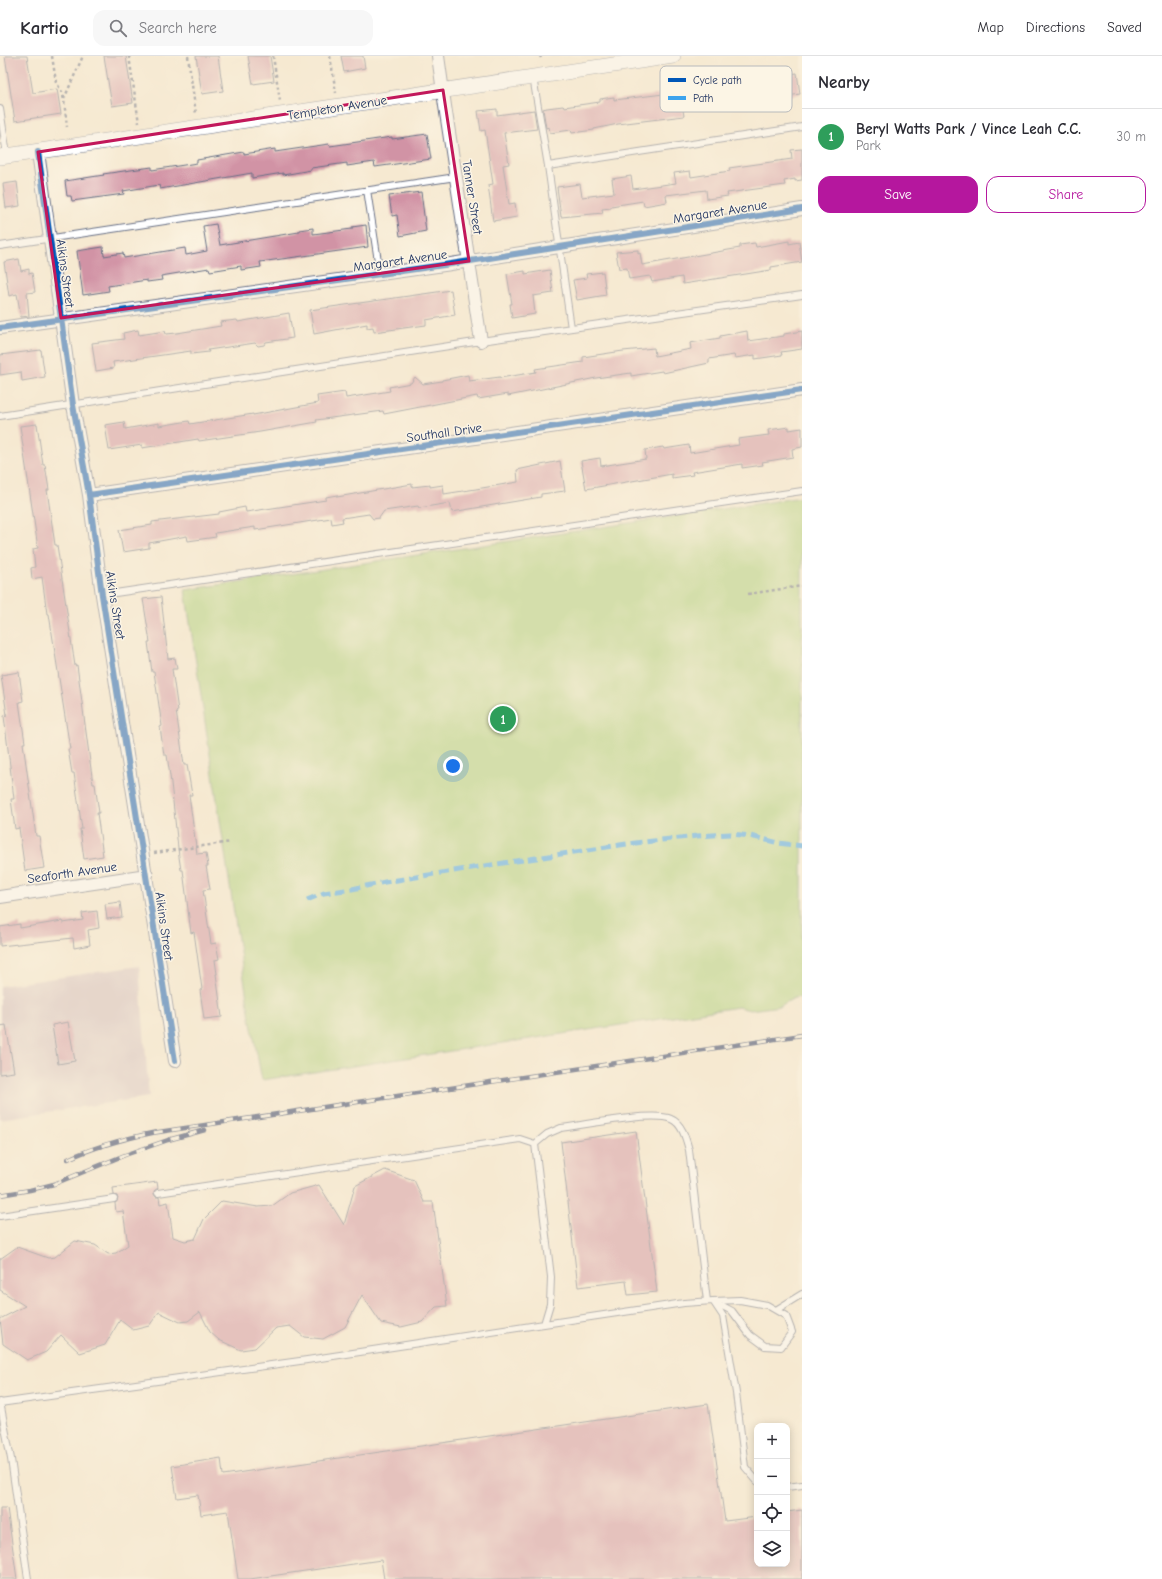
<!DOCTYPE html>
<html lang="en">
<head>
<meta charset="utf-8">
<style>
	body { margin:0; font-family:"Comic Neue",sans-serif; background:#f7f7f7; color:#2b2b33 }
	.controls { position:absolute; right:12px; bottom:12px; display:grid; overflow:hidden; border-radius:8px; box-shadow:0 2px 10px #0003 }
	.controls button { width:36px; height:36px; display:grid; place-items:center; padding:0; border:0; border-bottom:1px solid #e1e1e2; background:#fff; color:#2b2b33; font:20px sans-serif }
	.you { position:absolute; left:453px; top:710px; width:14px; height:14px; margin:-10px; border:3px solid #fff; border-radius:50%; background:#1a73e8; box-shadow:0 0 0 6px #1a73e833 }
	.badge { display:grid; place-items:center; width:26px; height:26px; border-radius:50%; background:#b5179e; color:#fff; font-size:13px; font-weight:700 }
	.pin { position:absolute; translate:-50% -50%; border:2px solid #fff; box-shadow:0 1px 4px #0006 }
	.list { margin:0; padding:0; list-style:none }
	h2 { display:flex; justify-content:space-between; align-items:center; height:52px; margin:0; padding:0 16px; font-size:17px }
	h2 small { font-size:13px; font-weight:400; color:#7c7c81 }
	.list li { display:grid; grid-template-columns:26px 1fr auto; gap:12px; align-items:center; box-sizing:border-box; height:56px; padding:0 16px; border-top:1px solid #e1e1e2 }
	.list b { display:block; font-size:15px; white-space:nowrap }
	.list p { margin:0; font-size:13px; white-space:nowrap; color:#7c7c81 }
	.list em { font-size:13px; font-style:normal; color:#7c7c81 }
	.actions { display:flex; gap:8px; padding:12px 16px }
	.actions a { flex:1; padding:9px 0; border:1px solid #b5179e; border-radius:12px; text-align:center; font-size:14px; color:#b5179e }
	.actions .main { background:#b5179e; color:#fff }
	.icon { flex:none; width:22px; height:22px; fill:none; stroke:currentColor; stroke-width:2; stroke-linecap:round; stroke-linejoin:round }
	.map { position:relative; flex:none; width:802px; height:1523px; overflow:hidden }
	header { display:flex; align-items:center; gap:24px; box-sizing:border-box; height:56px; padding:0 20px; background:#fff; border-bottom:1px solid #e1e1e2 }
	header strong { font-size:19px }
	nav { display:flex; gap:22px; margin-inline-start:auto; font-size:14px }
	.search { width:280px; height:36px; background:#f7f7f7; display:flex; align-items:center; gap:10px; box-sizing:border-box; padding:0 14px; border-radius:12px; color:#7c7c81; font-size:15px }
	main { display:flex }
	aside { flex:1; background:#fff }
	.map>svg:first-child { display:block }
	.industrial { fill:#d2bec2 }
	.green { fill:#acd17b; stroke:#64806c }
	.building { fill:#d193a5 }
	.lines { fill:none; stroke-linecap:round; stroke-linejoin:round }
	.service-casing { stroke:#687086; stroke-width:8 }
	.minor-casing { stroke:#687086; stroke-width:14 }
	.tertiary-casing { stroke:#687086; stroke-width:16 }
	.path { stroke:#687086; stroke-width:2.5; stroke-dasharray:3 3; stroke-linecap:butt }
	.service { stroke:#fff; stroke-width:6 }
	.minor { stroke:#fff; stroke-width:12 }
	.tertiary { stroke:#fff; stroke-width:15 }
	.rail-casing { stroke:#1b2f5e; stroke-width:4.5 }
	.rail { stroke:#fcf5e5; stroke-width:3; stroke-dasharray:9; stroke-linecap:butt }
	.quiet { stroke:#3da3ed; stroke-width:5; stroke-dasharray:10 5; stroke-linecap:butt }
	.cycleway-casing { stroke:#fcf5e5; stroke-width:8 }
	.cycleway { stroke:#0057b8; stroke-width:6 }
	.marked { fill:none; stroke:#c2185b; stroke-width:3; stroke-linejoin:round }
	.labels { text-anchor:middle; stroke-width:3; stroke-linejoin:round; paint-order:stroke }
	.street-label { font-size:13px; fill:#1b2f5e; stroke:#fcf5e5 }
	.key { fill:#fcf5e5; stroke:#b8babc; stroke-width:1 }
	.key-label { font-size:11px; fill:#1b2f5e }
</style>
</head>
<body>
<header>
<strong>Kartio</strong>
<div class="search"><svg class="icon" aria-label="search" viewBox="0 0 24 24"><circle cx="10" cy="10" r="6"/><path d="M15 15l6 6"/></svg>Search here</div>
<nav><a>Map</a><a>Directions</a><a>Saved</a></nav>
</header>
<main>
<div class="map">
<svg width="802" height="1523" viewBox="0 0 802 1523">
	<rect width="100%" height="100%" fill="#fcf5e5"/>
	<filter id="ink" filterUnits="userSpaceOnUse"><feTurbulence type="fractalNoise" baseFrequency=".025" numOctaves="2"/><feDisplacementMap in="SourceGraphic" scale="8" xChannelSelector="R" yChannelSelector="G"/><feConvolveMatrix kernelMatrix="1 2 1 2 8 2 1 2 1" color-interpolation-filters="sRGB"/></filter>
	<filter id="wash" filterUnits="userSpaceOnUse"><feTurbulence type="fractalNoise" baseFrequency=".012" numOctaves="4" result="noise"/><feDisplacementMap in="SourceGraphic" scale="16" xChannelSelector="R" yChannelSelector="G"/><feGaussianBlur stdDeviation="0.9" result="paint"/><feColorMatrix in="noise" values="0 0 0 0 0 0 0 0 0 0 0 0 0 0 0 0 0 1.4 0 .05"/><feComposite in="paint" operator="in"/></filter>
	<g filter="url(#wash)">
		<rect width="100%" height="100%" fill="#f6e9d1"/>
		<path class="industrial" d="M139,910L149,1041L0,1063V930Z"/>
		<path class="green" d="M802,441V941L794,942L780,950L750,954L738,951L262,1024L250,962L185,534Z"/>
		<g id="blocks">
			<path class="building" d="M5,0H27L33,37L57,33L61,58L15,65Z
				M104,0H126L133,47L112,50Z
				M196,0H218L223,35L202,38Z
				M248,0H270L274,25L253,28Z
				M341,0H363L365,12L344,16Z
				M797,17L800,38L720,51V48L683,54L684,60L618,68L594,73V74L572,77L571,74L550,77L549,71L546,72L543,53L547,52L563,50L564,51L600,46V43L614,41V44L697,34L718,30L717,27L732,26L733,32L756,29L755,23Z
				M497,53V59L534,54L537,73L504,77L509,108L503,109L509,148L515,147L517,161L493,165L488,129L493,128L485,74L481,75L478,55Z
				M427,78L431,103L375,111L374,106L347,110V107L311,112V114L283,119V117L252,122V117L160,133L159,129L123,135L124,138L72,145L71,140H67L65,125L104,119L103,118L152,111V114L197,107V104L244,96V98L275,93V96L329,88L330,90L392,81V83Z
				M802,93V124L795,125V123L784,125L785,129L727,137L728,140L707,143L706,134L666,139L667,146L644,150L643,145L611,150V152L602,153L603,157L561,161L557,131L580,128L582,141L614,137L612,123L631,120L633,133L676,127L674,117L690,115L691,121L730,115L729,112L792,103L791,94Z
				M17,126L20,150L6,152L3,128Z
				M421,136L426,175L400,180L397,159L392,160L389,140Z
				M216,168L220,189L299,176V174L313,172V178L352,173V171L366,169L368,191L260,206L261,211L241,214V210L210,215L209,212L161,220L162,224L147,226V224L108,230L109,235L83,239L77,195L103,191L104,200L123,197L124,202L185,192L186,199L207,195L203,170Z
				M789,185V188L799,186L802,206L771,211V214L683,228L682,221L652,226L650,220L629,223L627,212L619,213L616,196L638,194V198L640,197L642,209L740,192V189L755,187L756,191Z
				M19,203L21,215L29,213V218L32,217L35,236L27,237L29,260L21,261L17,238L9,240L4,206Z
				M550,214L553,237L533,240L535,258L512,262L510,248H512L507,218L525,215V218Z
				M603,216L606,239L577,244L573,224L587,222L586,218Z
				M451,234L455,259L426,264V269L374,276L373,271L367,272V268L314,278L310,254Z
				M289,257L293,282L266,286L264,289L258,290L255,287L208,294L209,296L191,298V295L113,306L114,312L96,315L92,287L124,283L123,277L138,274L139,279L165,275L166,278L177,277L221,270L220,266L237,264L238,266Z
				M747,275L748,285L784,280V278L802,275V293L781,296L782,299L755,303V299L735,302L734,299L709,303V307L663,317L662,315L631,320V317L596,322L508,340V338L478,343L477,340L384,358L383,355L316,364L317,366L260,376L199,385L198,383L142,392V389L109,394L105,369L124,366L125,373L159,367V370L189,365L190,368L253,358V359L318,347L317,340L345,336L346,342L390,335L389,331L411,327L415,321L423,328L442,325V324L468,319L469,325L500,321V322L536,316L535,313L583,306V301L623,295L654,292L655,300L691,293L690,287L720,282V280Z
				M41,294L45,321L22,325L21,316L0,319V299Z
				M37,368L43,409H45L49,434H47L55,489H57L75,610L77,609L93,728H95L99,757H97L103,800L84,803L80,773H82L74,717H72L68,693H70L49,558H47L42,521L32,523L31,512L35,511L33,493L38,492L20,370Z
				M789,371V374L802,372V391L792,393L793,401L762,406L763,409L742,412V408L692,416L693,419L672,422V418L586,433L581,405L600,402L601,410L646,403L645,394L663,391L664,393L689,389L690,397L739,389L738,383L769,379L768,374Z
				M560,405L565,435L541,438V441L452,456L450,447L419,452L418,450L384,455L379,462L373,463L369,458L342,462L343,466L332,468L331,462L255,474V471L215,477L216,481L188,485L187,480L149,487V492L123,496L119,474L152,469V466L219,458V456L245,451L246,456L326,444V441L337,439V441L412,428V431L430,429V431L443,429L444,438L476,433L518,426L517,414Z
				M161,541L168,603L175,602L177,613H172L178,655H176L184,709H187L192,739H189L197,798L206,797L208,810H206L210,833L203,834L211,888L216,887L219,903L215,904L217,918H216L222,961L204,963L200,934L202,933L194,876L191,877L183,814H181L179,801L171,727L167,699H164L160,671L162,670L154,616H152L148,586H150L143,543Z
				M19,616L23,645L19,646L25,687H23L36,780H39L44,812L25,815L19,772L15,773L11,743H14L4,660L7,659L1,619Z
				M120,846L122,861L107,863L105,848Z
				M97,855L99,872L88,874L90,889L74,892L73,882L0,890V871L20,868V872L62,865L63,867L83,864L82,857Z
				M68,966L75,1005L58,1008L52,969Z
				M6,969L14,1016L0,1018V970Z
				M636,1075L657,1236L628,1239L626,1225L578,1231L561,1086Z
				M385,1114L414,1124L424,1146H433L447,1250L436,1251L422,1266L401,1271L381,1267L362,1239L345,1271L323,1283L304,1281L290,1270L276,1272L255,1292L241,1294L219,1284L210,1276L200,1256L188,1265L180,1266L159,1256L149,1270L133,1274L120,1264L105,1289L80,1297L61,1279L46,1296L27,1304L3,1288L0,1263L25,1250L0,1234V1203L17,1191L48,1202L55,1201L75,1185L95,1189L108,1198L116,1197L128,1189L123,1155L116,1156L115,1147L118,1143L117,1140L114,1139L113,1132L157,1126L158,1132L154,1135V1138L156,1141H159L160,1148L168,1146L173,1181L185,1185L195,1183L204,1163L222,1145L258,1151L272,1150L290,1137L319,1129L344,1169L355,1130Z
				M708,1348L725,1465L757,1461V1508H787V1456L802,1454V1523H384L381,1504L250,1523H238L228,1455L201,1459L198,1439L177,1442L172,1410L221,1402L223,1419Z
				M0,1452H7L17,1523H0Z"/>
		</g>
	</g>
	<g filter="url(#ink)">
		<use href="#blocks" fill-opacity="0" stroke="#687086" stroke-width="1"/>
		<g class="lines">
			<g class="service-casing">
				<path id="service" d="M533,21L548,110L802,71
					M0,53L7,99
					M548,110L571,272
					M367,134L380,218
					M0,190L456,121
					M0,360L481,285L802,239
					M102,539L802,435
					M535,1088L547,1078L561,1072C583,1069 653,1055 671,1063C682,1067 686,1083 689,1094L707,1245
					M158,1137L520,1083L535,1088L551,1221L550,1248L544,1268L684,1247L713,1245L723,1260L736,1337L745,1411L757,1425
					M0,1160L114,1143
					M740,1244L767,1249L786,1260L792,1276L781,1291L765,1290L750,1279L732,1255L713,1245Z
					M776,1254L802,1238
					M0,1346L11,1403L28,1523
					M0,1347L307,1304L544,1268
					M787,1431L802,1429"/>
			</g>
			<g class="minor-casing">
				<path id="minor" d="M438,0L445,50L481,285
					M38,96L73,349L89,439L102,539L175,1005
					M0,272L451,208L802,153
					M89,439L802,334
					M0,841L147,819"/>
			</g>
			<g class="tertiary-casing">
				<path id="tertiary" d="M0,101L673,0"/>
			</g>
			<path class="path" d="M52,0L56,26L62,36L64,44L67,71
				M129,0L139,67
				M188,0L196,58
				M273,0L280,45
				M330,0L336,37
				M540,0L541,2
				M64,43L83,0
				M748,538L802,530
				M154,797L231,786"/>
			<use href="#service" class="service"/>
			<use href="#minor" class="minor"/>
			<use href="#tertiary" class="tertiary"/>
			<g class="rail-casing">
				<path id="rail" d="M68,1103C96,1090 123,1083 152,1077L802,979
					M0,1139L30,1134L54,1128L125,1099L168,1084L205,1074"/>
			</g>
			<use href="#rail" class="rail"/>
			<path class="quiet" d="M307,844L324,837L352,833L385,826L516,805L627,788L697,780L730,778L750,780L779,787L802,790"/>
			<g class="cycleway-casing">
				<path id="cycleway" d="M38,96L73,349L89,439L102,539L175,1005
					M0,272L451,208L802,153
					M89,439L802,334"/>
			</g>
			<use href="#cycleway" class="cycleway"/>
		</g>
	</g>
	<path d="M0 0H802V1523H0ZM443,34L469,205L61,262L38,96Z" fill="#f6e9d1" fill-opacity=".55" fill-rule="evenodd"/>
	<path class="marked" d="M443,34L469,205L61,262L38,96Z"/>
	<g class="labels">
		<g class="street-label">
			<text transform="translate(337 51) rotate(-9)" y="5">Templeton Avenue</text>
			<text transform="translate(473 141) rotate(81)" y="5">Tanner Street</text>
			<text transform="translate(720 155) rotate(-9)" y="5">Margaret Avenue</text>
			<text transform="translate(400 204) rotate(-8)" y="5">Margaret Avenue</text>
			<text transform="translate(66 217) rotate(82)" y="5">Aikins Street</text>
			<text transform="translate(444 376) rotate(-8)" y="5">Southall Drive</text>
			<text transform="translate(116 549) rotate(81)" y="5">Aikins Street</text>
			<text transform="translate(72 816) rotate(-8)" y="5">Seaforth Avenue</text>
			<text transform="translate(165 870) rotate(82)" y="5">Aikins Street</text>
		</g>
	</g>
	<rect x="660" y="10" width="132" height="46" rx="6" class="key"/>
	<rect x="668" y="22" width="18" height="4" fill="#0057b8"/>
	<rect x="668" y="40" width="18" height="4" fill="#3da3ed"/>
	<g class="key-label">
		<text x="693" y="28">Cycle path</text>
		<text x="693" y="46">Path</text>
	</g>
</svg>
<div class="controls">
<button>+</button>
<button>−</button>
<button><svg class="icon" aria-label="locate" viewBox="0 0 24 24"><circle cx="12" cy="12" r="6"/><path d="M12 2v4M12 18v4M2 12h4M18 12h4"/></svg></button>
<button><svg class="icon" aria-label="layers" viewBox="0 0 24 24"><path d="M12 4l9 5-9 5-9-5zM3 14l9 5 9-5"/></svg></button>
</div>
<div class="you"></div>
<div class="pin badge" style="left:503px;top:663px;background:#2e9e5b">1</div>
</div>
<aside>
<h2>Nearby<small></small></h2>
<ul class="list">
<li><span class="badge" style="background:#2e9e5b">1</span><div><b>Beryl Watts Park / Vince Leah C.C.</b><p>Park</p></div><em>30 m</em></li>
</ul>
<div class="actions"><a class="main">Save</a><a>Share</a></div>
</aside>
</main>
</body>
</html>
